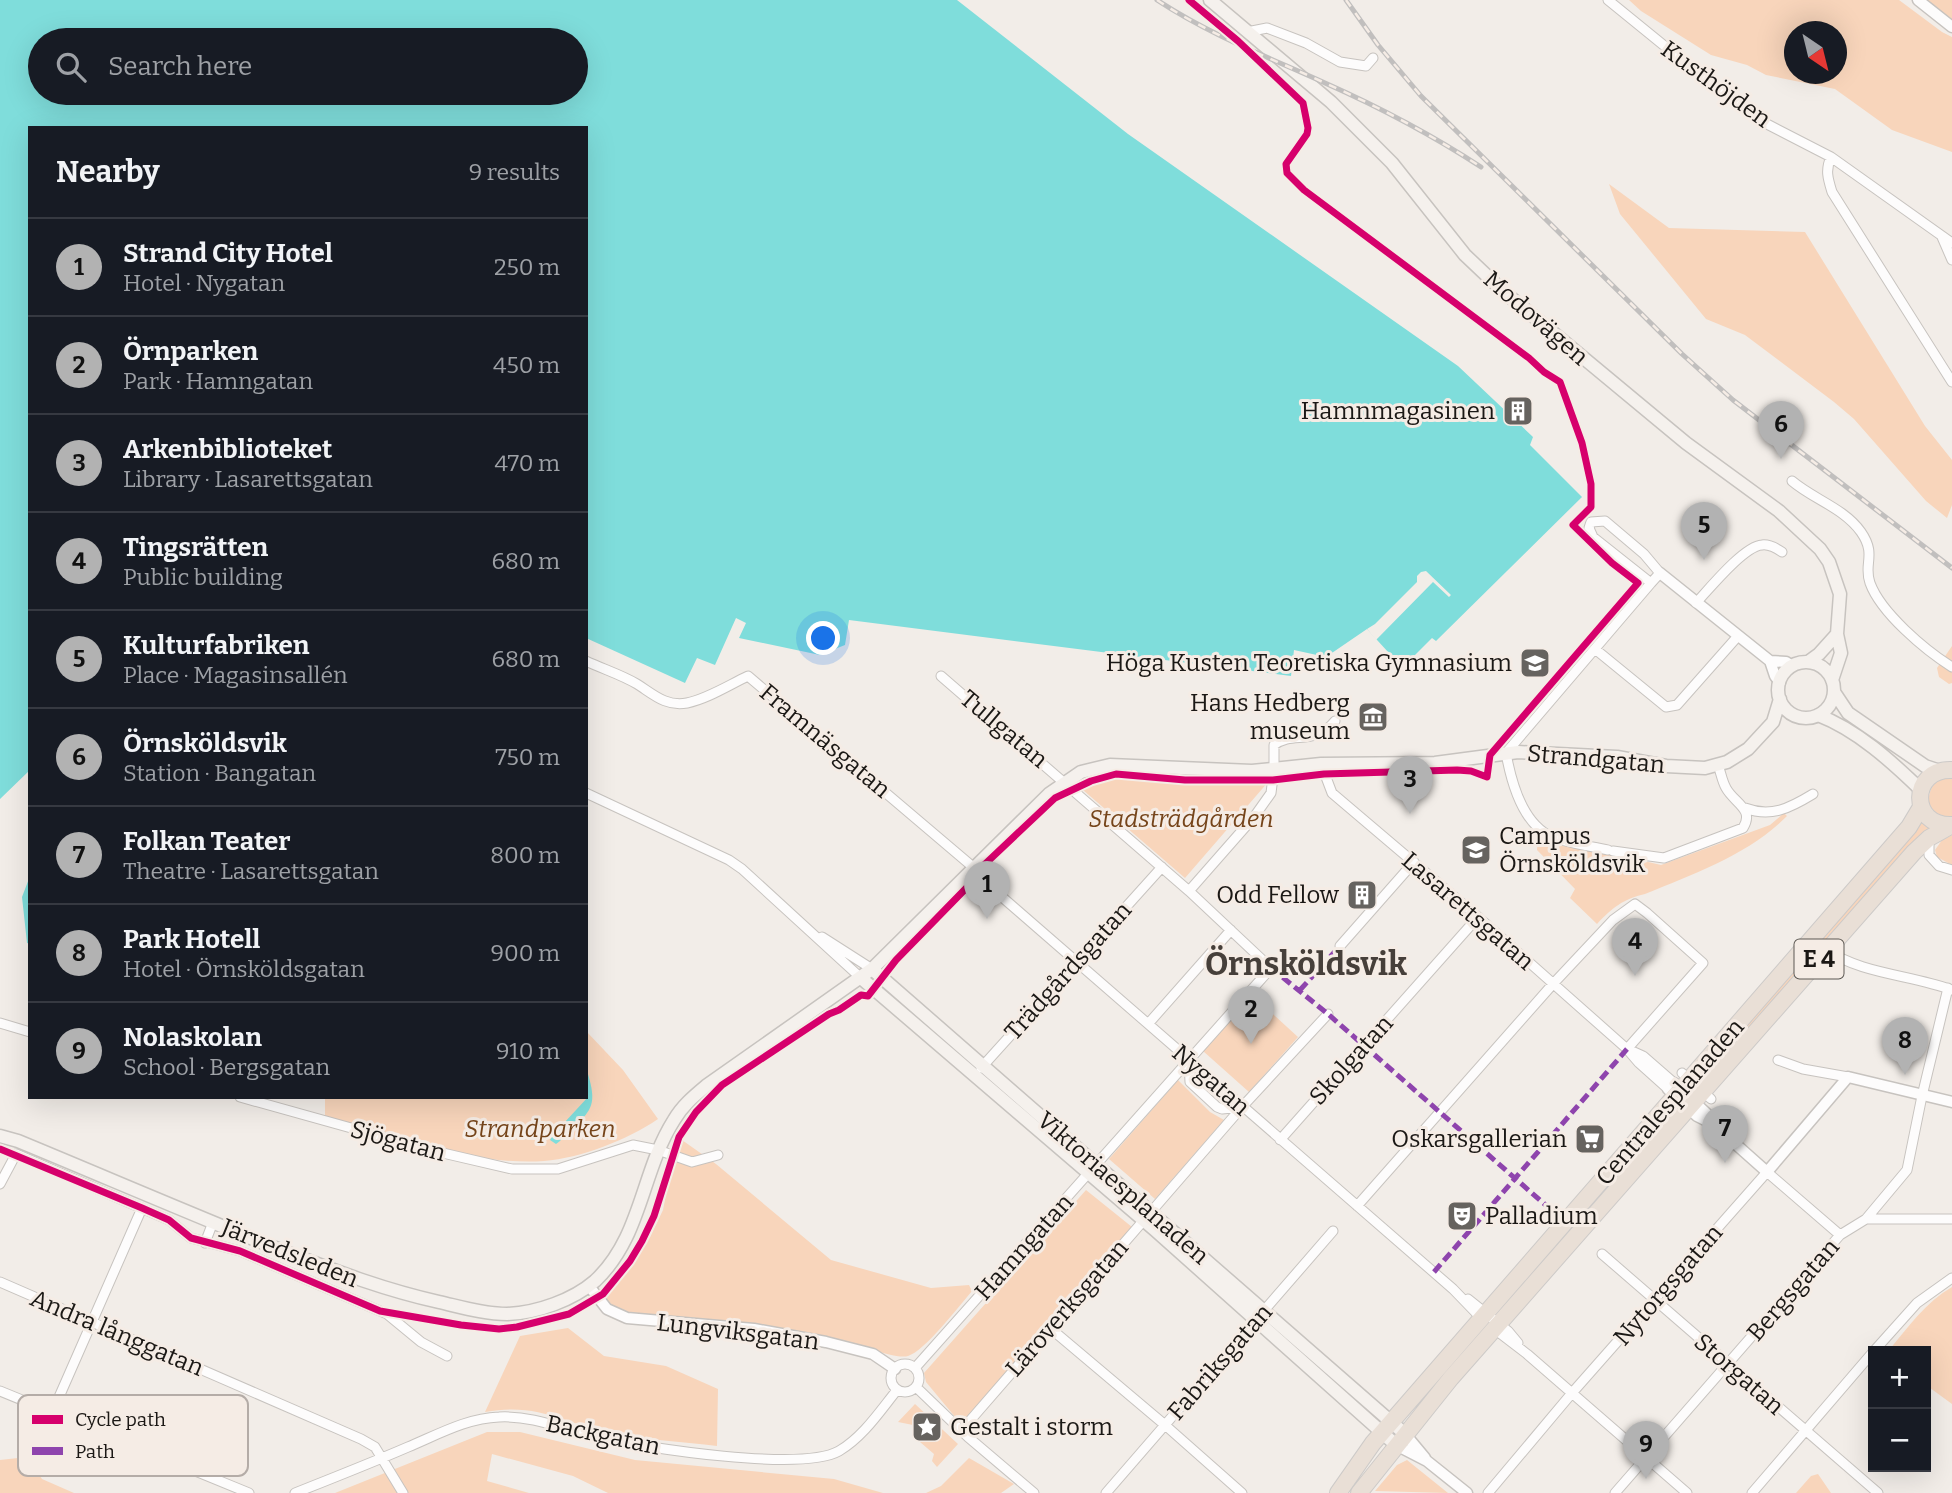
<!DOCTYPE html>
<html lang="en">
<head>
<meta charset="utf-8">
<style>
	body { margin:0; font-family:Bitter,serif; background:#242831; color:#f1f3f6 }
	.controls { position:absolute; right:21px; bottom:21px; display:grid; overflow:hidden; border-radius:0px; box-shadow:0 7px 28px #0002 }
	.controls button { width:63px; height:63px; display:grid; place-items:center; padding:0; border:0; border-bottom:2px solid #363941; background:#171b24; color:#f1f3f6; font:35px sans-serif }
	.compass { position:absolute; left:1784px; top:21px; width:63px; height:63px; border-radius:50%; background:#171b24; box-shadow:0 7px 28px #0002; rotate:145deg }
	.you { position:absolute; left:824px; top:639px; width:24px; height:24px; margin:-18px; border:5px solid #fff; border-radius:50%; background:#1a73e8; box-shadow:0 0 0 10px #1a73e833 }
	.badge { display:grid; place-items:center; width:46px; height:46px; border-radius:50%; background:#b2b2b2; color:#111; font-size:23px; font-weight:700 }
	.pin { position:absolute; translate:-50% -58px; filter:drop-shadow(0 2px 4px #0008) }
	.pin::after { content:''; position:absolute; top:37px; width:24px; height:21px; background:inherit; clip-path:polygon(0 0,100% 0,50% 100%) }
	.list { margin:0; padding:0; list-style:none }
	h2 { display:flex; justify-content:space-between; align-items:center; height:91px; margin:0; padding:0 28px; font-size:30px }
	h2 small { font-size:23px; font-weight:400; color:#9ea1a6 }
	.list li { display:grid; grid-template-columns:46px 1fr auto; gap:21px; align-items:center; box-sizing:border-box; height:98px; padding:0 28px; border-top:2px solid #363941 }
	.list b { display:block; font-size:26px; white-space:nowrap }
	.list p { margin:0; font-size:23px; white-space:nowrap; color:#9ea1a6 }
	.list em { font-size:23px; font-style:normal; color:#9ea1a6 }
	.icon { flex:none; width:38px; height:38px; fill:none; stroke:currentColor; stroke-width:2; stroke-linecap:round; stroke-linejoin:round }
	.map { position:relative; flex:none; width:1952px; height:1493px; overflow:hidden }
	.search { position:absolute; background:#171b24; box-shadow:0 7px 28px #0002; left:28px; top:28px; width:560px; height:77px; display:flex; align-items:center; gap:18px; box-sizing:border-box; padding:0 24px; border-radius:38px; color:#9ea1a6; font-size:26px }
	.panel { position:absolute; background:#171b24; box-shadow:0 7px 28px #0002; left:28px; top:126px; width:560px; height:973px; border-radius:0px }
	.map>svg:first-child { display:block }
	.green { fill:#f8d5bb; fill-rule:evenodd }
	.water { fill:#7fdddb; fill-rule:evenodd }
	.pier { fill:#f2ede8 }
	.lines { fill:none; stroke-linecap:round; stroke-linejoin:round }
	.minor-casing { stroke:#c7c3bf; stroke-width:11 }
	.tertiary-casing { stroke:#c7c3bf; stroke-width:13 }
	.secondary-casing { stroke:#c7c3bf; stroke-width:15 }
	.trunk-casing { stroke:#cdcac8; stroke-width:18 }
	.minor { stroke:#fdfcfc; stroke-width:9 }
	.tertiary { stroke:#fdfcfc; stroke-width:10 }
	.secondary { stroke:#f5f1ed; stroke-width:12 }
	.trunk { stroke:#e9dfd6; stroke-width:16 }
	.rail-casing { stroke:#c1bfbe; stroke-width:5 }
	.rail { stroke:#f5ece5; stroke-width:2.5; stroke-dasharray:8; stroke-linecap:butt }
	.quiet { stroke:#8e44ad; stroke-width:5; stroke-dasharray:10 5; stroke-linecap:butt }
	.cycleway-casing { stroke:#f5ece5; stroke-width:11 }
	.cycleway { stroke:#d6006c; stroke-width:7 }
	.labels { text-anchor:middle; stroke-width:6; stroke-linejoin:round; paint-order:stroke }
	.shield { fill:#f5ece5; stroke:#5c5853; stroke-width:2 }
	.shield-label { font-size:23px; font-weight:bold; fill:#1b1815 }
	.street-label { font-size:24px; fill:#1b1815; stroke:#f5ece5 }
	.poi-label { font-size:24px; fill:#1b1815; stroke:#f5ece5; text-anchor:end }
	.park-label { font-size:24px; font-style:italic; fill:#75441a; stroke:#f5ece5 }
	.district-label { font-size:32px; font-weight:bold; fill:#463f3a; stroke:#f5ece5 }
	.key { fill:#f5ece5; stroke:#b4aca7; stroke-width:2 }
	.key-label { font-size:19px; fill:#1b1815 }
</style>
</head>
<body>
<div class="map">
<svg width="1952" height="1493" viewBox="0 0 1952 1493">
	<rect width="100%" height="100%" fill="#f2ede8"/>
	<path class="green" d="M1629,0H1899L1942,32L1952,37V152L1892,130L1835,89L1766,75L1747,65L1711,55L1641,11ZM1794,32H1836V74H1794Z
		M1918,0H1952V27Z
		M1609,184L1669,228L1805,232L1925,426L1952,460V505L1947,518L1926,501L1854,419L1834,402L1745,335L1706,319L1620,214Z
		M1952,646V683L1949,684L1939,677L1937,668Z
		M1129,769L1182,777L1269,781L1185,878L1083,790L1080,779L1095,771Z
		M1952,777V817C1926,819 1924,799 1935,781Z
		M1784,813L1787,816C1748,855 1695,873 1645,894C1623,899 1612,908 1597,924L1570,898L1575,889L1537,850L1538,836L1661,865L1770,825Z
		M1920,816L1934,828L1701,1082L1742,1031L1753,1013Z
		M1952,835V865L1937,857L1935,850L1942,840Z
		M1252,995L1298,1037L1249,1092L1203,1051Z
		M586,1031L623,1070L658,1119C627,1140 581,1158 544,1161C476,1166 390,1136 325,1118V1097H586Z
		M1178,1080L1210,1112L1224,1120L1155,1199L1109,1159Z
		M682,1140L716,1164L831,1260L931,1288L969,1285L972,1291C959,1306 925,1351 908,1356C896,1360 851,1342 836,1339C768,1326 697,1322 628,1316L610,1307L601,1299L629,1267L650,1237L663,1210L669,1179Z
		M1086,1190L1132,1227L961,1424L926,1382L924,1373Z
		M1952,1287V1404L1926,1385V1351H1892L1890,1349C1909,1326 1926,1302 1952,1287Z
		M568,1328L604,1356L666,1366L718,1389L717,1446C684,1442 649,1440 616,1434C565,1425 541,1402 485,1412L520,1336Z
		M915,1404L958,1444L937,1467L932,1461L934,1454L920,1442L913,1425L898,1422Z
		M487,1432H520L635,1460L834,1479L883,1493H608L573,1476L492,1454L487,1481L529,1493H335Z
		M27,1457L42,1479L74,1493H0V1460Z
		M969,1458L1014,1484L1001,1493H926L941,1486Z
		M1407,1460L1448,1493L1375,1491L1397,1465Z
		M1818,1474L1831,1493H1796L1811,1476Z"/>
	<path class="water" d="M0,0H957L1128,134L1458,366L1533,437L1530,445L1582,497L1436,641L1432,638L1412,658L1399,664L1367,629L1326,657L1294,650L1291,676L849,620L845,645L820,655L739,638L746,623L736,618L715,665L697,658L685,683L586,638V128H30V770L0,799ZM40,40H576V93H40Z
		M30,876V944L27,943L22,897Z
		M586,1068C601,1112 588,1111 560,1141L556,1144L550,1140L552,1136L588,1097Z"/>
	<path class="pier" d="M1426,571L1451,595L1449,597L1433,582L1376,640L1367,629L1375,624L1417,582V576L1421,572Z"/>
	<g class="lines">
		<g class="minor-casing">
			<path id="minor" d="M1608,0L1710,83L1765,123L1831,157L1952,243
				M1247,32L1267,28L1306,43L1340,62L1366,66L1373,58
				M1831,157C1825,170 1828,179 1832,192L1952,382
				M1942,237L1952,260
				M1792,481C1813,499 1844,508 1861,532C1877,555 1863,564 1870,583C1881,613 1925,650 1952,667
				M1696,603C1709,589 1744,546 1762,545C1769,544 1776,548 1782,552
				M1595,649L1666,707L1677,705L1738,636
				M586,661C603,669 622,675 637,684C653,694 666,707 687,703C707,699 729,685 748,676L973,867
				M1321,764L1332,793L1478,917L1627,1049L1639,1063L1668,1089
				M586,793L729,860L742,869L861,978
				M1745,808C1771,818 1790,808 1813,794
				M1929,839V855L1939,866L1952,870
				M1608,850C1591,846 1563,843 1548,835C1521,820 1511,781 1506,753L1651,583L1660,573L1644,554L1605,521L1591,522L1589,528L1593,537L1651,583
				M1613,851L1664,858L1743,828C1755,809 1734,803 1726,788C1722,781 1721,773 1718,765
				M971,870L1453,1289L1482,1319
				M1189,891L1254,817L1271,793L1274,769V745C1293,730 1314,747 1335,721
				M822,937L872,969
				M1340,946L1414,862
				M1827,950C1861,974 1913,975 1952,990
				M0,1023L30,1032
				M1148,1024L1231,930
				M1632,1051L1643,1056L1674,1083
				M1778,1060L1803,1069L1848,1077
				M1189,1061L1190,1082L1217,1107L1222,1109L1242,1107
				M981,1068L1162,867
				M1682,1073L1711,1099
				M240,1097L430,1150L512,1169H558L633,1145L658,1150L692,1162L718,1155
				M1280,1140L1478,917
				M0,1184L16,1154L169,1220L191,1238L240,1251L387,1314L421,1342L447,1356
				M1357,1206L1552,985L1613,920L1635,904L1647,913L1703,963L1627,1049
				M1866,1219H1952
				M205,1243L213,1222
				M1602,1254L1878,1493
				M0,1282L361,1439L375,1447L403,1493
				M1468,1299L1508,1331L1518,1343
				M1050,1328L1165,1425L1242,1493
				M1493,1328L1527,1354L1687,1493
				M1874,1351L1917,1303L1952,1278
				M891 1378a14 14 0 1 1 28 0a14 14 0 1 1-28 0Z
				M915,1368L1271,968L1189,891L941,676
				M916,1387L968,1437L1034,1493
				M0,1391L249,1493
				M52,1413L142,1208
				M961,1431L1242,1107L1328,1014
				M295,1493C333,1478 371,1463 408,1447C437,1435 467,1418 499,1417C534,1415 568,1431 602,1438C647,1448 802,1472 839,1451C863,1437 880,1411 897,1390
				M1106,1493L1333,1231
				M1488,1493L1572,1393L1767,1172L1840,1235
				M1615,1493L1840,1235L1866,1219L1907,1170L1922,1096L1948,988
				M1752,1493L1873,1352"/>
		</g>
		<g class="tertiary-casing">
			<path id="tertiary" d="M1918,0L1952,27
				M1660,573L1770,661
				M1770,661L1786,662L1792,666
				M1770,661L1775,676L1780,682
				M1674,1083L1707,1114L1713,1124L1767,1172L1848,1077L1952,1102
				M1668,1089L1697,1116L1713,1124
				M589,1286L607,1309L627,1318L754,1329L826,1342L873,1354L895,1369
				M1405,1434L1425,1458
				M1396,1445L1427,1461L1467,1493"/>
		</g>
		<g class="secondary-casing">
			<path id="secondary" d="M1210,0L1331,102L1392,163L1465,255L1504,292L1686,443L1779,511L1820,549L1829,562L1840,594L1837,634L1841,653L1832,680
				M1808,662L1819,654L1837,634
				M1778 690a28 28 0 1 1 56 0a28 28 0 1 1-56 0Z
				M1834,692L1848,713L1925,766L1940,771
				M1818,715C1857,730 1891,761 1921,790
				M872,969L1405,1434
				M861,978L1155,1230L1396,1445
				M0,1136L18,1141C105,1177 191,1214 278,1249C333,1270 381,1289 439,1302C461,1307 484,1314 507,1314C537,1313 573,1300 595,1281C642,1237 641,1172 674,1120C682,1106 694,1096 706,1086L872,969L1049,794L1081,772L1110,765L1252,771L1321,764L1435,763L1518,752L1617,757L1666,766L1705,768L1727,762L1748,749L1773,722L1780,699"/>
		</g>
		<g class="trunk-casing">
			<path id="trunk" d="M1952,770C1910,768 1909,827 1952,825
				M1338,1493L1373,1443L1909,827L1921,807
				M1359,1493L1451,1378L1914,852L1929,838L1952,825"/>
		</g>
		<use href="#minor" class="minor"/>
		<use href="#tertiary" class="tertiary"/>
		<use href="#secondary" class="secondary"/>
		<use href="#trunk" class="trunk"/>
		<g class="rail-casing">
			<path id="rail" d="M1157,0C1210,35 1268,57 1325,83C1379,107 1432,135 1481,167
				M1346,0L1378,45L1421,96L1682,354L1733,400L1952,568"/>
		</g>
		<use href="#rail" class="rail"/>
		<path class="quiet" d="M1271,968L1328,1014L1558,1216
			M1300,990L1340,946
			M1434,1272L1627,1049"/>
		<g class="cycleway-casing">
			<path id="cycleway" d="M0,1149L142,1208L169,1220L191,1238L240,1251L380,1311L461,1325L499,1329L517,1327L569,1314L603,1294L630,1261L642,1241L654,1216L679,1137L696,1112L722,1085L829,1014L839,1010L861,995L868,996L896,960L978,876L984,865L1055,798L1091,781L1116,774L1185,780H1273L1324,774L1457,770L1471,771L1487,777L1490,755L1638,583L1612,563L1573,525L1591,507V484L1582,443L1560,382L1544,372L1529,358L1304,190L1287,173L1286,164L1307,134L1308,128L1303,103L1238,41L1189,0"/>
		</g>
		<use href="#cycleway" class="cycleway"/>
	</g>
	<defs>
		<g id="building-square" transform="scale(1.575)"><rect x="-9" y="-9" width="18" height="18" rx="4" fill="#66635f" stroke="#f5ece5"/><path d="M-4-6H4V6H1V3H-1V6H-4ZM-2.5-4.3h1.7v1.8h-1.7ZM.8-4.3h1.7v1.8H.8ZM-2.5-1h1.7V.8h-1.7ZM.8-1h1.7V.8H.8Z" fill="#fff"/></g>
		<g id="school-square" transform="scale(1.575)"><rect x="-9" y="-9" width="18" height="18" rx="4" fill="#66635f" stroke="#f5ece5"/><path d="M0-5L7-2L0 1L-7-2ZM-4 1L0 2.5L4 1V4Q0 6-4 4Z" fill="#fff"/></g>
		<g id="museum-square" transform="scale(1.575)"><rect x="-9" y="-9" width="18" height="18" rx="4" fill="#66635f" stroke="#f5ece5"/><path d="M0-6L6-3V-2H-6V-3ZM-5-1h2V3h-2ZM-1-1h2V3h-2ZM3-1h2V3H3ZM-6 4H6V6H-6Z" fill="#fff"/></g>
		<g id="university-square" transform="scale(1.575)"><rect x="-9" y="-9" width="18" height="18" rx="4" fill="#66635f" stroke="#f5ece5"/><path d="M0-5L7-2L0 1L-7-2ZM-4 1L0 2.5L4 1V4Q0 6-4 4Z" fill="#fff"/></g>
		<g id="supermarket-square" transform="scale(1.575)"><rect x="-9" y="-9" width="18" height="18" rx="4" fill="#66635f" stroke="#f5ece5"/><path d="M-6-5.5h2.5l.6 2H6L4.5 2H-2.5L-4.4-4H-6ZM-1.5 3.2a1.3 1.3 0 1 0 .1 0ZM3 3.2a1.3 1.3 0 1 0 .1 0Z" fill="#fff"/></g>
		<g id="theatre-square" transform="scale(1.575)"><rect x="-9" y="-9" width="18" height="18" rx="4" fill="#66635f" stroke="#f5ece5"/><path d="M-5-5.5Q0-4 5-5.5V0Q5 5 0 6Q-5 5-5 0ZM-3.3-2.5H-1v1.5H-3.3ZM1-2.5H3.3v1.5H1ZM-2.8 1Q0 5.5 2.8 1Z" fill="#fff"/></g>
		<g id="sight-square" transform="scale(1.575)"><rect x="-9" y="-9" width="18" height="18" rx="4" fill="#66635f" stroke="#f5ece5"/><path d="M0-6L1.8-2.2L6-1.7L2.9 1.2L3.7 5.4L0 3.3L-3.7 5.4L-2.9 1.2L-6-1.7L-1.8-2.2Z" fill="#fff"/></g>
	</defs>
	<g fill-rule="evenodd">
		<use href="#building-square" x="1518" y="411"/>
		<use href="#school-square" x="1535" y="663"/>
		<use href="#museum-square" x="1373" y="717"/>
		<use href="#university-square" x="1476" y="850"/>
		<use href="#building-square" x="1362" y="895"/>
		<use href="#supermarket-square" x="1590" y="1139"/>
		<use href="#theatre-square" x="1462" y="1216"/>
		<use href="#sight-square" x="927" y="1427"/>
	</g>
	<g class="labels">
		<rect class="shield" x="1794.5" y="939.5" width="49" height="39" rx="5"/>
		<g class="shield-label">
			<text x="1819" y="967">E 4</text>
		</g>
		<g class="street-label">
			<text transform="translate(1716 84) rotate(36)" y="8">Kusthöjden</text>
			<text transform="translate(1536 318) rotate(41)" y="8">Modovägen</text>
			<text transform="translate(1004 729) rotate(40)" y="8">Tullgatan</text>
			<text transform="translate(825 741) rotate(40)" y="8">Framnäsgatan</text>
			<text transform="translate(1596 759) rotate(5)" y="8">Strandgatan</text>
			<text transform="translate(1468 911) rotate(41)" y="8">Lasarettsgatan</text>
			<text transform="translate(1068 971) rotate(-48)" y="8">Trädgårdsgatan</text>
			<text transform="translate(1351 1060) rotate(-48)" y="8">Skolgatan</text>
			<text transform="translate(1211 1080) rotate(41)" y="8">Nygatan</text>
			<text transform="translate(1670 1102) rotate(-49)" y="8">Centralesplanaden</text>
			<text transform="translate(398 1141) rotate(15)" y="8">Sjögatan</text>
			<text transform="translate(1123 1188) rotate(41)" y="8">Viktoriaesplanaden</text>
			<text transform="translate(1024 1247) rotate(-48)" y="8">Hamngatan</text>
			<text transform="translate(290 1253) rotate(22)" y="8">Järvedsleden</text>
			<text transform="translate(1668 1285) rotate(-49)" y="8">Nytorgsgatan</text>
			<text transform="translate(1793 1290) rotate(-49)" y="8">Bergsgatan</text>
			<text transform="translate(1067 1308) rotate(-49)" y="8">Läroverksgatan</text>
			<text transform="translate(738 1332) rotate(7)" y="8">Lungviksgatan</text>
			<text transform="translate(117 1333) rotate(23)" y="8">Andra långgatan</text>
			<text transform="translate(1220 1362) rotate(-49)" y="8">Fabriksgatan</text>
			<text transform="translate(1739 1374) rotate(41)" y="8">Storgatan</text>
			<text transform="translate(603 1435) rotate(12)" y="8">Backgatan</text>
		</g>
		<g class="poi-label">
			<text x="1495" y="419">Hamnmagasinen</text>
			<text x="1512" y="671">Höga Kusten Teoretiska Gymnasium</text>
			<text x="1350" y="711">Hans Hedberg<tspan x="1350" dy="28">museum</tspan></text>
			<text x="1499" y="844" text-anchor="start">Campus<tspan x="1499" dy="28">Örnsköldsvik</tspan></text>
			<text x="1339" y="903">Odd Fellow</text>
			<text x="1567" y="1147">Oskarsgallerian</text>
			<text x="1485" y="1224" text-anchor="start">Palladium</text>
			<text x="950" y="1435" text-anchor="start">Gestalt i storm</text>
		</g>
		<g class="park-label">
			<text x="1181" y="827">Stadsträdgården</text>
			<text x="540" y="1137">Strandparken</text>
		</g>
		<g class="district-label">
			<text x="1306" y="975">Örnsköldsvik</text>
		</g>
	</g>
	<rect x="18" y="1395" width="230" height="81" rx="10" class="key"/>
	<rect x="32" y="1415" width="31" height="9" fill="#d6006c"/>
	<rect x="32" y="1447" width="31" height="8" fill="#8e44ad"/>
	<g class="key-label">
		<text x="75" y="1426">Cycle path</text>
		<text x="75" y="1458">Path</text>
	</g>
</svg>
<div class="controls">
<button>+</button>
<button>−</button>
</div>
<svg class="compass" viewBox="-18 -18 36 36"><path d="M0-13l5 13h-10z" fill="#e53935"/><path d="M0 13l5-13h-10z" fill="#9ea1a6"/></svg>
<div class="you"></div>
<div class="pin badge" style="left:987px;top:919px">1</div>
<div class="pin badge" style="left:1251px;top:1044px">2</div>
<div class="pin badge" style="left:1410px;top:814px">3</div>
<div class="pin badge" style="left:1635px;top:976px">4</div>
<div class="pin badge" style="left:1704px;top:560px">5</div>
<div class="pin badge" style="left:1781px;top:459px">6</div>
<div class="pin badge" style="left:1725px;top:1163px">7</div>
<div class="pin badge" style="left:1905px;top:1075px">8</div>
<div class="pin badge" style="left:1646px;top:1479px">9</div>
<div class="search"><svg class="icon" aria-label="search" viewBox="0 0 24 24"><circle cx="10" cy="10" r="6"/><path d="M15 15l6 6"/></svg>Search here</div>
<section class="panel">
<h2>Nearby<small>9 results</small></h2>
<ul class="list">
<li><span class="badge">1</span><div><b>Strand City Hotel</b><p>Hotel · Nygatan</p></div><em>250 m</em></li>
<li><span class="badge">2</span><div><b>Örnparken</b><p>Park · Hamngatan</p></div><em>450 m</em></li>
<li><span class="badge">3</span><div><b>Arkenbiblioteket</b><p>Library · Lasarettsgatan</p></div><em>470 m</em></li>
<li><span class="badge">4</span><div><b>Tingsrätten</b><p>Public building</p></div><em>680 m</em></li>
<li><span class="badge">5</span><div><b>Kulturfabriken</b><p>Place · Magasinsallén</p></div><em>680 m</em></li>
<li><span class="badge">6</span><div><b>Örnsköldsvik</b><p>Station · Bangatan</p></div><em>750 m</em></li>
<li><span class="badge">7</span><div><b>Folkan Teater</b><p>Theatre · Lasarettsgatan</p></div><em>800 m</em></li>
<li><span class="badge">8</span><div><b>Park Hotell</b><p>Hotel · Örnsköldsgatan</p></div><em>900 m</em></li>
<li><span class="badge">9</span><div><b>Nolaskolan</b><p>School · Bergsgatan</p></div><em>910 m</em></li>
</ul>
</section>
</div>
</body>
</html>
